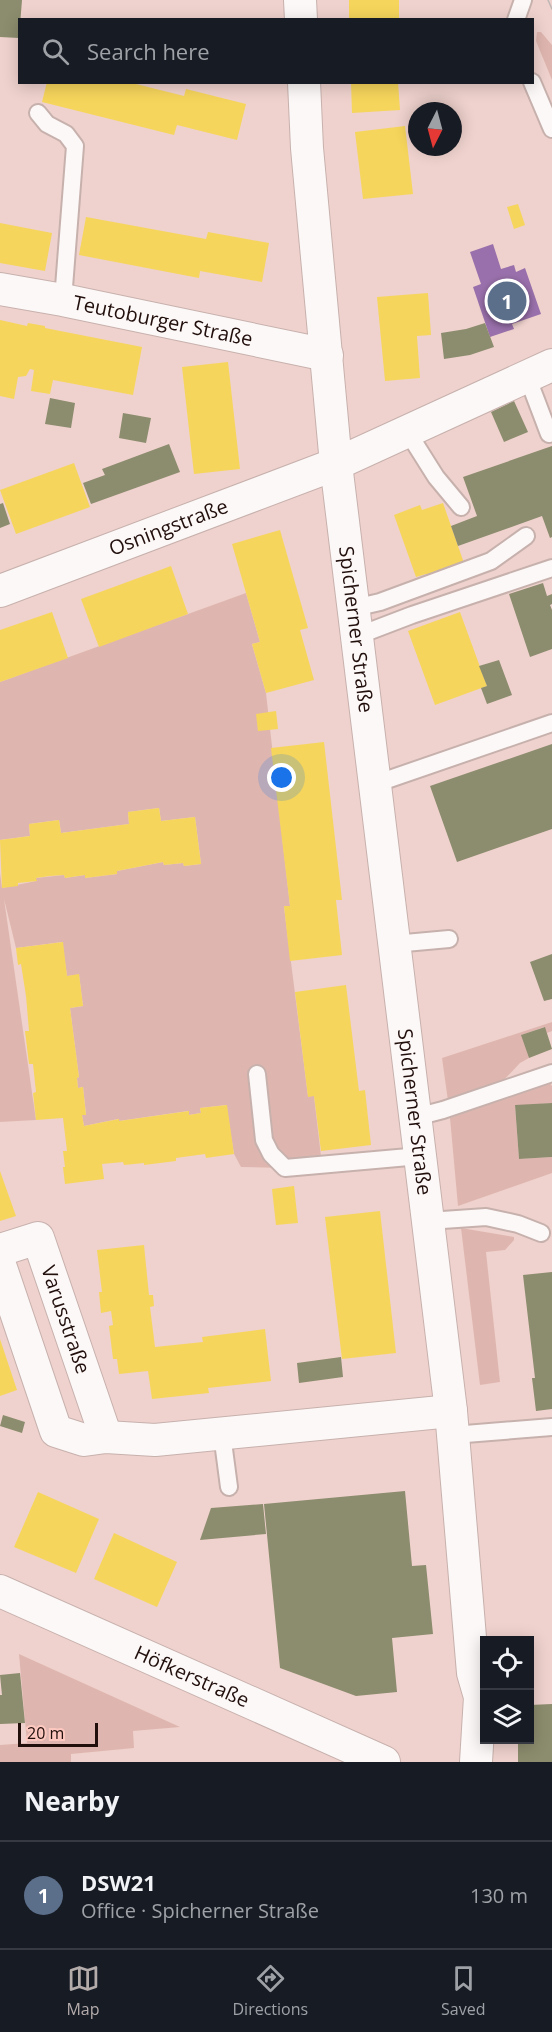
<!DOCTYPE html>
<html lang="en">
<head>
<meta charset="utf-8">
<style>
	body { margin:0; font-family:"Open Sans",sans-serif; background:#20242c; color:#f1f3f6 }
	.controls { position:absolute; right:18px; bottom:18px; display:grid; overflow:hidden; border-radius:0px; box-shadow:0 3px 15px #0003 }
	.controls button { width:54px; height:54px; display:grid; place-items:center; padding:0; border:0; border-bottom:2px solid #363941; background:#171b24; color:#f1f3f6; font:30px sans-serif }
	.compass { position:absolute; left:408px; top:102px; width:54px; height:54px; border-radius:50%; background:#171b24; box-shadow:0 3px 15px #0003; rotate:186deg }
	.scale { position:absolute; left:18px; bottom:15px; width:80px; box-sizing:border-box; padding-left:6px; border:3px solid #210f0c; border-top:0; font-size:16px; line-height:21px; white-space:nowrap; color:#210f0c; -webkit-text-stroke:4px #fdc8bf; paint-order:stroke }
	.you { position:absolute; left:282px; top:778px; width:21px; height:21px; margin:-15px; border:4px solid #fff; border-radius:50%; background:#1a73e8; box-shadow:0 0 0 9px #1a73e833 }
	.badge { display:grid; place-items:center; width:39px; height:39px; border-radius:50%; background:#b4abab; color:#fff; font-size:20px; font-weight:700 }
	.pin { position:absolute; translate:-50% -50%; border:3px solid #fff; box-shadow:0 2px 6px #0006 }
	.list { margin:0; padding:0; list-style:none }
	h2 { display:flex; justify-content:space-between; align-items:center; height:78px; margin:0; padding:0 24px; font-size:26px }
	h2 small { font-size:20px; font-weight:400; color:#9ea1a6 }
	.list li { display:grid; grid-template-columns:39px 1fr auto; gap:18px; align-items:center; box-sizing:border-box; height:108px; padding:0 24px; border-top:2px solid #363941 }
	.list b { display:block; font-size:22px; white-space:nowrap }
	.list p { margin:0; font-size:20px; white-space:nowrap; color:#9ea1a6 }
	.list em { font-size:20px; font-style:normal; color:#9ea1a6 }
	.icon { flex:none; width:33px; height:33px; fill:none; stroke:currentColor; stroke-width:2; stroke-linecap:round; stroke-linejoin:round }
	.map { position:relative; flex:none; width:552px; height:1762px; overflow:hidden }
	.search { position:absolute; background:#171b24; box-shadow:0 3px 15px #0003; left:18px; right:18px; top:18px; height:66px; display:flex; align-items:center; gap:15px; box-sizing:border-box; padding:0 21px; border-radius:0px; color:#9ea1a6; font-size:22px }
	.sheet { height:186px; background:#171b24 }
	nav { display:flex; justify-content:space-around; align-items:center; box-sizing:border-box; height:84px; border-top:2px solid #363941; background:#171b24; font-size:16px; color:#9ea1a6 }
	nav a { display:grid; justify-items:center; gap:3px }
	nav .on { color:#b4abab }
	.map>svg:first-child { display:block }
	.green { fill:#dfb6af }
	.homes { fill:#f6d55c }
	.offices { fill:#9970ab }
	.industry { fill:#8c8c6e }
	.lines { fill:none; stroke-linecap:round; stroke-linejoin:round }
	.service-casing { stroke:#c7b1ad; stroke-width:20 }
	.minor-casing { stroke:#c7b1ad; stroke-width:34 }
	.service { stroke:#fdf8f8; stroke-width:16 }
	.minor { stroke:#fdf8f8; stroke-width:32 }
	.tram { stroke:#beb7b5; stroke-width:1.5 }
	.labels { text-anchor:middle; stroke-width:6; stroke-linejoin:round; paint-order:stroke }
	.street-label { font-size:20px; fill:#210f0c; stroke:#fdc8bf }
</style>
</head>
<body>
<div class="map">
<svg width="552" height="1762" viewBox="0 0 552 1762">
	<rect width="100%" height="100%" fill="#efd2cd"/>
	<path class="green" d="M537,32H541L552,45V80L536,41Z
		M246,593L260,642L252,644L266,693L290,906L284,907L308,1096H314L322,1165L285,1168L241,1167L234,1154L226,1105L200,1108L201,1113L189,1115L188,1111L119,1121L118,1119L84,1126L82,1115L86,1114L83,1087L78,1088L77,1078L79,1077L70,1008L83,1006L79,975L67,976L62,942L16,948L4,899L36,1120L0,1122V873L2,888L36,881V878L64,875L65,878L85,875V878L117,874V871L163,862L164,865L183,863L184,866L201,864L195,817L161,821L159,808L128,812L129,824L61,833L59,820L29,824L30,836L0,840V682Z
		M552,1022V1031L547,1033L544,1027L522,1035L529,1058L520,1063L501,1083L448,1101L442,1058Z
		M548,1081L552,1086V1103L515,1106L519,1159L552,1157V1173L458,1206L450,1118Z
		M461,1228L514,1237V1240L505,1250L486,1252L500,1382L480,1385Z
		M19,1654L180,1727L133,1731L134,1748L71,1754V1762H0V1745L27,1743Z"/>
	<path class="homes" d="M349,0H399V20H349Z
		M47,82H128L184,96L186,89L246,104L237,140L177,125L174,135L42,102Z
		M351,82H398L400,110L352,113Z
		M405,126L413,194L363,199L355,132Z
		M518,204L525,225L514,229L507,207Z
		M86,217L206,239L208,232L269,243L262,282L200,271L199,278L79,255Z
		M0,223L52,233L45,271L0,263Z
		M428,293L431,335L417,336L420,378L385,381L377,297Z
		M0,320L27,326L28,323L45,326V328L142,347L133,395L53,380L50,394L31,391L34,370L30,369L26,376L18,377L14,399L0,396Z
		M228,362L240,469L194,474L182,367Z
		M74,463L90,507L16,534L0,490Z
		M443,503L465,566L427,579L426,574L416,577L394,515L420,505L422,510Z
		M280,530L308,628L300,630L314,680L266,693L252,644L260,642L232,544Z
		M171,566L188,614L99,647L81,599Z
		M52,612L68,658L0,682V630Z
		M460,612L487,686L435,705L408,631Z
		M276,711L278,729L258,731L256,714Z
		M324,742L342,900H336L342,955L290,961L284,906H290L271,748Z
		M159,808L161,821L195,817L201,864L184,866L183,863L164,865L163,862L117,871V874L85,878V875L65,878L64,875L50,876L36,878L37,881L18,883V886L2,888L0,840L30,836L29,824L59,820L61,833L129,824L128,812Z
		M63,942L67,976L79,974L83,1006L70,1008L79,1077L77,1078L78,1088L83,1087L86,1115H82L84,1126L119,1119V1121L189,1111V1115L201,1113L200,1108L227,1105L234,1154L206,1158L205,1154L176,1158V1161L144,1165V1163L124,1165L123,1162L102,1164L104,1179L65,1184L63,1167H65L63,1151H67L63,1118L36,1120L33,1093L36,1092L33,1064H29L25,1031H29L26,996L21,964L18,965L16,948Z
		M346,985L359,1091L365,1090L371,1145L321,1151L314,1096L308,1097L295,992Z
		M0,1171L16,1216L0,1221Z
		M294,1186L298,1223L276,1225L272,1189Z
		M380,1211L396,1353L342,1359L325,1217Z
		M144,1245L149,1295H153L154,1306L150,1307L155,1347L203,1342L202,1337L265,1329L271,1381L208,1388L209,1393L152,1399L148,1371L119,1374L117,1359H113L109,1326L113,1325L111,1311L101,1313L99,1292H102L97,1250Z
		M0,1339L17,1390L0,1396Z
		M38,1492L99,1519L76,1573L14,1547Z
		M114,1533L177,1562L157,1607L94,1579Z"/>
	<path class="offices" d="M493,244L501,269L514,265L516,272L525,268L541,314L512,324L514,329L490,337L473,287L481,284L470,252Z"/>
	<path class="industry" d="M0,0H22L19,38L0,37Z
		M485,323L494,347L470,355L444,359L441,333L466,329Z
		M50,398L75,403L71,428L45,424Z
		M514,401L528,432L504,442L491,412Z
		M123,413L151,418L146,443L119,438Z
		M169,444L180,472L91,504L83,483L105,475L102,469Z
		M552,446V537L550,538L542,516L458,546L451,526L477,516L463,477Z
		M3,503L10,524L0,528V504Z
		M543,583L547,596L552,594V604L550,605L552,610V649L530,657L509,594Z
		M499,660L512,695L487,704L481,688L487,686L479,666Z
		M552,744V829L457,862L430,786Z
		M552,954V999L544,1001L530,962Z
		M545,1027L552,1049L529,1058L521,1035Z
		M552,1103V1157L519,1159L515,1105Z
		M552,1272V1409L536,1411L532,1378H535L523,1275Z
		M341,1357L343,1377L299,1383L297,1363Z
		M3,1415L25,1422L22,1433L0,1426Z
		M405,1491L412,1566L426,1565L433,1634L392,1638L397,1692L356,1696L280,1668L264,1504Z
		M263,1504L266,1534L200,1540L211,1508Z
		M20,1673L25,1723L0,1724V1695H2L0,1675Z
		M552,1704V1762H518V1740H530V1705Z"/>
	<g class="lines">
		<g class="service-casing">
			<path id="service" d="M516,20L523,0
				M532,82L552,129
				M38,113L47,124L66,134L75,146L63,300
				M527,376L549,434
				M407,431L436,477L461,507
				M354,608L380,602L491,561L526,536
				M357,636L412,615L552,568
				M375,784L552,723
				M394,944L449,939
				M257,1074L264,1140L271,1154L285,1168L420,1156
				M416,1117L443,1110L552,1073
				M428,1221L486,1217L518,1224L541,1233
				M222,1434L229,1487
				M453,1435L552,1427"/>
		</g>
		<g class="minor-casing">
			<g id="minor">
				<path d="M300,0L301,20"/>
				<path id="s1" d="M304,82L307,148L336,464L451,1411L473,1673L480,1697L476,1762"/>
				<path id="s2" d="M0,289L63,300L327,355"/>
				<path id="s3" d="M0,591L336,464L552,365"/>
				<path id="s4" d="M0,1250L38,1238L106,1437"/>
				<path d="M0,1265L56,1431L84,1440L106,1437L155,1440L451,1411"/>
				<path id="s5" d="M0,1591L384,1762"/>
			</g>
		</g>
		<use href="#service" class="service"/>
		<use href="#minor" class="minor"/>
		<path class="tram" d="M548,0L552,9"/>
	</g>
	<g class="labels">
		<g class="street-label">
			<text dy="7" stroke="none"><textPath href="#s2" startOffset="166">Teutoburger Straße</textPath></text>
			<text dy="7" stroke="none"><textPath href="#s3" startOffset="180">Osningstraße</textPath></text>
			<text dy="7" stroke="none"><textPath href="#s1" startOffset="550">Spicherner Straße</textPath></text>
			<text dy="7" stroke="none"><textPath href="#s1" startOffset="1036">Spicherner Straße</textPath></text>
			<text dy="7" stroke="none"><textPath href="#s4" startOffset="126">Varusstraße</textPath></text>
			<text dy="7" stroke="none"><textPath href="#s5" startOffset="210">Höfkerstraße</textPath></text>
		</g>
	</g>
</svg>
<div class="controls">
<button><svg class="icon" aria-label="locate" viewBox="0 0 24 24"><circle cx="12" cy="12" r="6"/><path d="M12 2v4M12 18v4M2 12h4M18 12h4"/></svg></button>
<button><svg class="icon" aria-label="layers" viewBox="0 0 24 24"><path d="M12 4l9 5-9 5-9-5zM3 14l9 5 9-5"/></svg></button>
</div>
<svg class="compass" viewBox="-18 -18 36 36"><path d="M0-13l5 13h-10z" fill="#e53935"/><path d="M0 13l5-13h-10z" fill="#9ea1a6"/></svg>
<div class="scale">20 m</div>
<div class="you"></div>
<div class="pin badge" style="left:507px;top:301px;background:#5c6f8a">1</div>
<div class="search"><svg class="icon" aria-label="search" viewBox="0 0 24 24"><circle cx="10" cy="10" r="6"/><path d="M15 15l6 6"/></svg>Search here</div>
</div>
<section class="sheet">
<h2>Nearby<small></small></h2>
<ul class="list">
<li><span class="badge" style="background:#5c6f8a">1</span><div><b>DSW21</b><p>Office · Spicherner Straße</p></div><em>130 m</em></li>
</ul>
</section>
<nav>
<a class="on"><svg class="icon" aria-label="map" viewBox="0 0 24 24"><path d="M3 6l6-2 6 2 6-2v14l-6 2-6-2-6 2zM9 4v14M15 6v14"/></svg>Map</a>
<a><svg class="icon" aria-label="directions" viewBox="0 0 24 24"><path d="M12 3l9 9-9 9-9-9zM9 14v-3h6M13 9l2 2-2 2"/></svg>Directions</a>
<a><svg class="icon" aria-label="saved" viewBox="0 0 24 24"><path d="M7 4h10v16l-5-4-5 4z"/></svg>Saved</a>
</nav>
</body>
</html>
